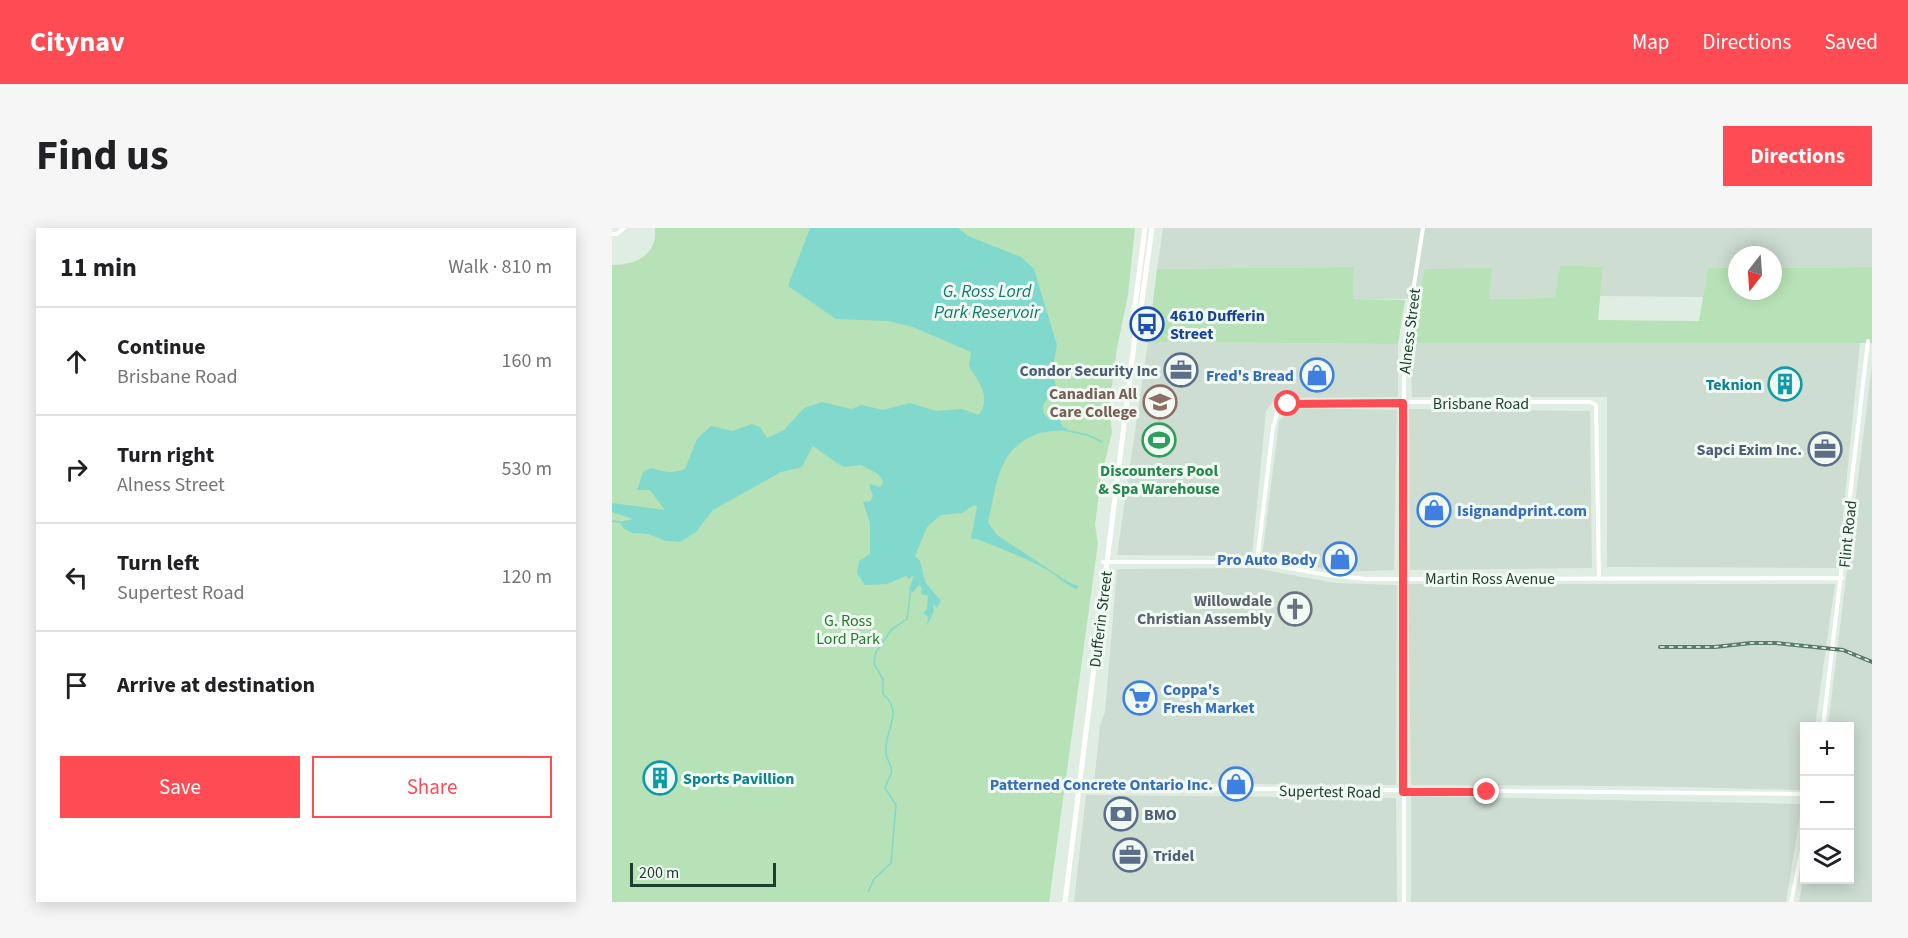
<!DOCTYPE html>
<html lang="en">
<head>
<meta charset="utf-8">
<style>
	body { margin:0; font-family:"Source Sans 3",sans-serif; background:#f6f6f6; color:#202124 }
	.controls { position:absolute; right:18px; bottom:18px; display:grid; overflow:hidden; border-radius:0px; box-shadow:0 3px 15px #0003 }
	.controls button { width:54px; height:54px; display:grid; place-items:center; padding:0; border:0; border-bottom:2px solid #e0e0e0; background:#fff; color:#202124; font:30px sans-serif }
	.compass { position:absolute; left:1116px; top:18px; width:54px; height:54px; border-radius:50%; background:#fff; box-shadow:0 3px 15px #0003; rotate:197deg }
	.scale { position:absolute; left:18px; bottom:15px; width:146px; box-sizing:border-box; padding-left:6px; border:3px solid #1e3f2d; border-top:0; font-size:16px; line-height:21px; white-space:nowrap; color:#1e3f2d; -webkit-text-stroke:4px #f1f9f3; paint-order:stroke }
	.stop { position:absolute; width:18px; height:18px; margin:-14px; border:4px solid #ff4c54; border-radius:50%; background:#fff }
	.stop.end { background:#ff4c54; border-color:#fff; box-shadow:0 2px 6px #0008 }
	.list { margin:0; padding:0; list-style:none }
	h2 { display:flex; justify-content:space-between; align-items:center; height:78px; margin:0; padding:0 24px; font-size:26px }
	h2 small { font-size:20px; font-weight:400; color:#757577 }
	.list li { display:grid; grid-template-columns:39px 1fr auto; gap:18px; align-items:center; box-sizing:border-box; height:108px; padding:0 24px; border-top:2px solid #e0e0e0 }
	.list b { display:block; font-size:22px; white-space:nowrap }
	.list p { margin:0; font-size:20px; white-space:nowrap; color:#757577 }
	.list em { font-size:20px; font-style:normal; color:#757577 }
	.actions { display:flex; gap:12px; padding:18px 24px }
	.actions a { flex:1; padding:14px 0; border:2px solid #ff4c54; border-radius:0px; text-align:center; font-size:21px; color:#ff4c54 }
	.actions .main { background:#ff4c54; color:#fff }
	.icon { flex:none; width:33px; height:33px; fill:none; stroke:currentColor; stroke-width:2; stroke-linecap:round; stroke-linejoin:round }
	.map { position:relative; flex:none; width:1260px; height:674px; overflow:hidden; border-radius:0px }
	header { display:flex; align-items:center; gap:36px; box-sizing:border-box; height:84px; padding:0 30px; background:#ff4c54; color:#fff }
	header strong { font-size:28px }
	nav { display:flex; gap:33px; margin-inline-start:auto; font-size:21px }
	.intro { display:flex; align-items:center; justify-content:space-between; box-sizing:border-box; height:144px; padding:0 36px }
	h1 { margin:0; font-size:42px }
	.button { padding:15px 27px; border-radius:0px; background:#ff4c54; color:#fff; font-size:21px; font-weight:700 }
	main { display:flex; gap:36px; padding:0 36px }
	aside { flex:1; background:#fff; border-radius:0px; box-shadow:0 3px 15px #0003 }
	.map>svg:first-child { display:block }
	.built { fill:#ceddd2 }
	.green { fill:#b7e1b6 }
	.water { fill:#81d9cd }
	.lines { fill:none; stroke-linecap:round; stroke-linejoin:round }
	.stream { stroke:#81d9cd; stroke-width:1.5 }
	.street { stroke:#fff; stroke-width:4 }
	.secondary { stroke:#fff; stroke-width:5 }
	.rail-casing { stroke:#597b68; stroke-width:4 }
	.rail { stroke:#f1f9f3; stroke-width:1.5; stroke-dasharray:4.5; stroke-linecap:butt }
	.route { stroke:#ff4c54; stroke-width:8 }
	.labels { text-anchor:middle; stroke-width:6; stroke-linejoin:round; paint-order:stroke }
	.transit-label { font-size:16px; font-weight:bold; fill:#164399; stroke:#f1f9f3; text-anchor:start }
	.street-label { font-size:16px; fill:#1e3f2d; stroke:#f1f9f3 }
	.service-label { font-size:16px; font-weight:bold; fill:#4e5e75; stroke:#f1f9f3; text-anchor:end }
	.shop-label { font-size:16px; font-weight:bold; fill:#366cbe; stroke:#f1f9f3; text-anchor:end }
	.culture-label { font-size:16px; font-weight:bold; fill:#0d838f; stroke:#f1f9f3; text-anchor:end }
	.education-label { font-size:16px; font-weight:bold; fill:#785e54; stroke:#f1f9f3; text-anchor:end }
	.leisure-label { font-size:16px; font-weight:bold; fill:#27864d; stroke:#f1f9f3 }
	.worship-label { font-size:16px; font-weight:bold; fill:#5b616d; stroke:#f1f9f3; text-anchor:end }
	.park-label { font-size:16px; fill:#247b2c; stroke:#f1f9f3 }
	.water-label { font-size:18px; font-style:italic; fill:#127c6f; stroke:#f1f9f3 }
</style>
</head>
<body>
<header>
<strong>Citynav</strong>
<nav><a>Map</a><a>Directions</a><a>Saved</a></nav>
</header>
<div class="intro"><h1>Find us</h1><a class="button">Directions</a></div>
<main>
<aside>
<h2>11 min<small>Walk · 810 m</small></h2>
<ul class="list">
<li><svg class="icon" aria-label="ahead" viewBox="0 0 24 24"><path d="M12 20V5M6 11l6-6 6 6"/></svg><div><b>Continue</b><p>Brisbane Road</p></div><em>160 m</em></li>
<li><svg class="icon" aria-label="right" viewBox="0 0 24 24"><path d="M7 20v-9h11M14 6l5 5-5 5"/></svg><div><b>Turn right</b><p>Alness Street</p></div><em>530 m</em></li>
<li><svg class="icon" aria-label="left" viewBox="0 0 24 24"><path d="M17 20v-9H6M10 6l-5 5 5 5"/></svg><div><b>Turn left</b><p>Supertest Road</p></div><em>120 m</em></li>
<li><svg class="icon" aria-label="arrive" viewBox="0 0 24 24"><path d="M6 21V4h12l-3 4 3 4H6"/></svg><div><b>Arrive at destination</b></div></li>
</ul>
<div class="actions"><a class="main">Save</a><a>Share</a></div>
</aside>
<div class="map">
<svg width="1260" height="674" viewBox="0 0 1260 674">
	<rect width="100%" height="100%" fill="#e0ede3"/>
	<path class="built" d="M551,0H1260V39L1161,40V27H1125V40H1096L1091,69L988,68L991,39L948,37L944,70L876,71L814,41L807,71H741L742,39L545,41Z
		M536,114L786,116V169L664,170L654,183L640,328L505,327Z
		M798,115H1248L1226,340L995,339V169H800Z
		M1260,136V674H1187L1192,644V652H1238V499L1216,498Z
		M679,180L785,182L782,342L728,344L650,329L667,193Z
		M797,181L978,183L980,340L798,342Z
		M642,340L723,355L785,357L784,557L482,555L488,498L493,484L505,341Z
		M796,356H1223L1203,498L1192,499V562L1022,558L799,557Z
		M474,567L784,570L785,674H462Z
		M799,568L1190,576L1174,674H799Z"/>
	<path class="green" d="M43,0H523L516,67L505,120L497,180L500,204L489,250L483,297L486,315L437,674H0V37C23,37 46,27 43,0Z
		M948,37L991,39L986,92L1087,93L1096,40H1125V63H1161V40L1260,39V115H798L813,41L880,40L877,71L943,70Z
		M742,39L741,71L793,72L786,116L536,114L545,41Z"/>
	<path class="water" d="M198,0H346L356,8L409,29L422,41L445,117L440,144L444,158L431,177L432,186L438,192H448L451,199L456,201C447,204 435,202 425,206C385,221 385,257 376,294L385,307L456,354L466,358L465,361C452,357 443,345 430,339C409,328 387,320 365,311H359L365,279L362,277L350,285L329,287L315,299L303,328L308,333L313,354L329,373L325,380L321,376L322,383L315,398L316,389L311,385L315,381L316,368L309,366L310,360L307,357L301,364L297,362L302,347L297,351L294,348L275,356L253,357L245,345L247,333L258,326V295L251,274L258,273L261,268L257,256L269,259L271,253L266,246L249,237L233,239L226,236L201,218L190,239L169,244L101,282L84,304L68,314L54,313L36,306L20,305L11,300L8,294L21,291L0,284V275L53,282L38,262H25L31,244L39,240C52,244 61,246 73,241L85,211L99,198L121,203L140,196L148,199L155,210L172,202L192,180L210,174L239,181L250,177L271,182L298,175L324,183L350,181L367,187C380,168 366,154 357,138L359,124L301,99L276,93L224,91L176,58Z"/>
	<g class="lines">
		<path class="stream" d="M452,202L476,207L490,214
			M0,293L8,294
			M256,664L262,651L279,635L284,577L273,560L280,543C279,536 274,531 274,524C272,501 293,485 271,466V451L262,436L264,424L280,401L295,391L299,361"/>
		<path class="street" d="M0,6H5L12,0
			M491,334H645L715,347L754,351L1230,350
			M645,334L661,199L667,179L683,175L734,174H978L984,177L987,349
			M1211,499L1256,113
			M459,559L1192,566
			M792,674V120L811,0
			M1179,674L1192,612"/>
		<path class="secondary" d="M523,106L521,93L533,0
			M453,674L523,108L527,94L540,0"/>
		<g class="rail-casing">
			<path id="rail" d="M1048,419H1103L1139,415H1164L1231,422L1260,434"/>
		</g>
		<use href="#rail" class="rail"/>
	</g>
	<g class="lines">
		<path class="route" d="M676,176L791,175V564H875"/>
	</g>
	<defs>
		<g id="bus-ring" transform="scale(1.725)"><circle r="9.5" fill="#f1f9f3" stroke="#1a4fb4" stroke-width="1.5"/><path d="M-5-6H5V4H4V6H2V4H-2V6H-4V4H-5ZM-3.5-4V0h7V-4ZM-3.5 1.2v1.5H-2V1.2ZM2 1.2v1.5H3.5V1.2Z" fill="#1a4fb4"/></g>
		<g id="office-ring" transform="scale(1.725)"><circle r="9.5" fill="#f1f9f3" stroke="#5c6f8a" stroke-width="1.5"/><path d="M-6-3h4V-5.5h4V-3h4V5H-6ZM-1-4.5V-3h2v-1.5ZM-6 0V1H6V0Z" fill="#5c6f8a"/></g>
		<g id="shop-ring" transform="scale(1.725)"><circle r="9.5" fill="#f1f9f3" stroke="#3f7fe0" stroke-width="1.5"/><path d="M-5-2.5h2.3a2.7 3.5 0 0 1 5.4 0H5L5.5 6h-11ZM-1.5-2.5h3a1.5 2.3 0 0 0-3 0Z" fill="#3f7fe0"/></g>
		<g id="building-ring" transform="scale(1.725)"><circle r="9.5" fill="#f1f9f3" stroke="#0f9aa8" stroke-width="1.5"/><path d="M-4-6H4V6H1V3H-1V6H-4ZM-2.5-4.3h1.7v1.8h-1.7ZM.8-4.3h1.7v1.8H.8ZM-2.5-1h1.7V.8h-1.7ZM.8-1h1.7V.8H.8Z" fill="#0f9aa8"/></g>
		<g id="university-ring" transform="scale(1.725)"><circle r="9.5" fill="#f1f9f3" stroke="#8d6e63" stroke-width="1.5"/><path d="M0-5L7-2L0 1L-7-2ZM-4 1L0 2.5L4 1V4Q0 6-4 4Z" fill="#8d6e63"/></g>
		<g id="stadium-ring" transform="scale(1.725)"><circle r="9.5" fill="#f1f9f3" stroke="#2e9e5b" stroke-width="1.5"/><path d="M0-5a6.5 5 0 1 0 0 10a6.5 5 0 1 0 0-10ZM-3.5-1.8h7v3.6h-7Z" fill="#2e9e5b"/></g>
		<g id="church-ring" transform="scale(1.725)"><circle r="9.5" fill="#f1f9f3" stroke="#6b7280" stroke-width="1.5"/><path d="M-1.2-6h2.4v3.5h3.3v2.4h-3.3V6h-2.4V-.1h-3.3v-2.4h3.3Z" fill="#6b7280"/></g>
		<g id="supermarket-ring" transform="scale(1.725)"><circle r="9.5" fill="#f1f9f3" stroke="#3f7fe0" stroke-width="1.5"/><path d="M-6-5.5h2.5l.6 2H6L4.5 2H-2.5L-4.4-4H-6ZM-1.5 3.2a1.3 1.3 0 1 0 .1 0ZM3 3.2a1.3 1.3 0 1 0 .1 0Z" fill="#3f7fe0"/></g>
		<g id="bank-ring" transform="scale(1.725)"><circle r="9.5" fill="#f1f9f3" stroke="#5c6f8a" stroke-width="1.5"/><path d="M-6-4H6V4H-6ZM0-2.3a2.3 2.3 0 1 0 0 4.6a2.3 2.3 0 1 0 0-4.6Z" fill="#5c6f8a"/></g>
	</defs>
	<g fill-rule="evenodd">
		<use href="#bus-ring" x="535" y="96"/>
		<use href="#office-ring" x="569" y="142"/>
		<use href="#shop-ring" x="705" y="147"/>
		<use href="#building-ring" x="1173" y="156"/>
		<use href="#university-ring" x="548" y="174"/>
		<use href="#stadium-ring" x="547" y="212"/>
		<use href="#office-ring" x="1213" y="221"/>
		<use href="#shop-ring" x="822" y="282"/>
		<use href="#shop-ring" x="728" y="331"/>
		<use href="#church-ring" x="683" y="381"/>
		<use href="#supermarket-ring" x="528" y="470"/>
		<use href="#building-ring" x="48" y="550"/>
		<use href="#shop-ring" x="624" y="556"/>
		<use href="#bank-ring" x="509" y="586"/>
		<use href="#office-ring" x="518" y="627"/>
	</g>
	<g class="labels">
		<g class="transit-label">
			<text x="558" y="93">4610 Dufferin<tspan x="558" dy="18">Street</tspan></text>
		</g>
		<g class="street-label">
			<text transform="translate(797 103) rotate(-83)" y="6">Alness Street</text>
			<text x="869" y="181">Brisbane Road</text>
			<text transform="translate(1235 306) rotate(-84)" y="6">Flint Road</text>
			<text x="878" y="356">Martin Ross Avenue</text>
			<text transform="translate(488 391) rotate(-83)" y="6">Dufferin Street</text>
			<text transform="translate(718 563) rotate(1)" y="6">Supertest Road</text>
		</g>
		<g class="service-label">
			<text x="546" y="148">Condor Security Inc</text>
			<text x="1190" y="227">Sapci Exim Inc.</text>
			<text x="532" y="592" text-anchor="start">BMO</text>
			<text x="541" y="633" text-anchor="start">Tridel</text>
		</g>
		<g class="shop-label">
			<text x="682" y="153">Fred's Bread</text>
			<text x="845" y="288" text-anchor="start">Isignandprint.com</text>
			<text x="705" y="337">Pro Auto Body</text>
			<text x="551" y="467" text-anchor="start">Coppa's<tspan x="551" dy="18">Fresh Market</tspan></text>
			<text x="601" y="562">Patterned Concrete Ontario Inc.</text>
		</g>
		<g class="culture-label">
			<text x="1150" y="162">Teknion</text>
			<text x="71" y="556" text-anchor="start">Sports Pavillion</text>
		</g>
		<g class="education-label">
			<text x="525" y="171">Canadian All<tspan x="525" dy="18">Care College</tspan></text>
		</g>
		<g class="leisure-label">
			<text x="547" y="248">Discounters Pool<tspan x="547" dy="18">&amp; Spa Warehouse</tspan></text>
		</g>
		<g class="worship-label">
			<text x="660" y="378">Willowdale<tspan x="660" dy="18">Christian Assembly</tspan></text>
		</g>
		<g class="park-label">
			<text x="236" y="398">G. Ross<tspan x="236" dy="18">Lord Park</tspan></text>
		</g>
		<g class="water-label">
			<text x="375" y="69">G. Ross Lord<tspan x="375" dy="21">Park Reservoir</tspan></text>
		</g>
	</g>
</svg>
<div class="controls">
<button>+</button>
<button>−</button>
<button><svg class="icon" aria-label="layers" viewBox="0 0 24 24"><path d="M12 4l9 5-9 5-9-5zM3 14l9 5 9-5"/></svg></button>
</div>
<svg class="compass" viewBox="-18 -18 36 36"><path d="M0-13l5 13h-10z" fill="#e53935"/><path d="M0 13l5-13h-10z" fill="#757577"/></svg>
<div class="scale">200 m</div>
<div class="stop" style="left:676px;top:176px"></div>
<div class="stop end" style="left:875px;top:564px"></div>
</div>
</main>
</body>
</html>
